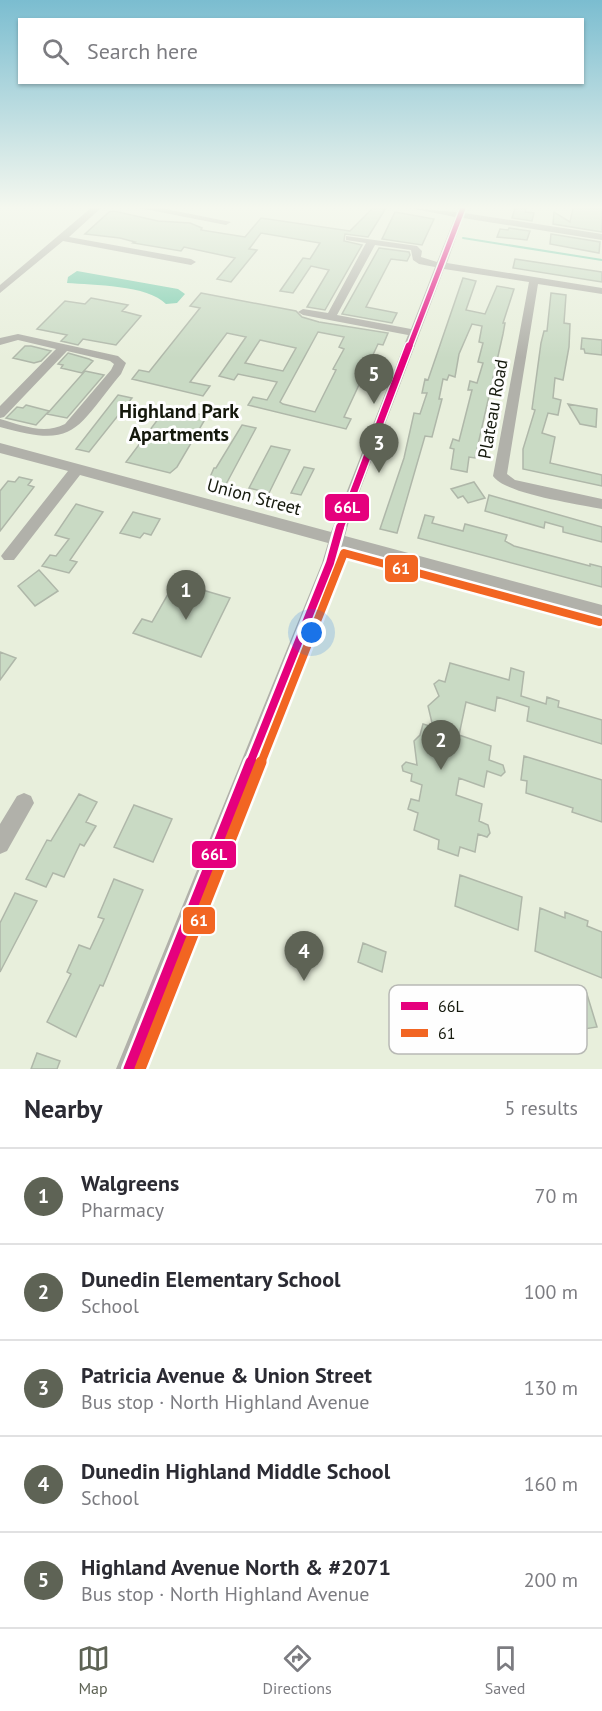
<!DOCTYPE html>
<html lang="en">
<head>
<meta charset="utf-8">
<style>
	body { margin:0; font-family:"PT Sans",sans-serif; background:#f2f2f3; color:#2b2b33 }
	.you { position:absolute; left:312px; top:633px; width:21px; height:21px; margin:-15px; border:4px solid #fff; border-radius:50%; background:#1a73e8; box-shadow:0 0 0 9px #1a73e833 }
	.badge { display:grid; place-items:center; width:39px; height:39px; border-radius:50%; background:#5e6355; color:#fff; font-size:20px; font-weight:700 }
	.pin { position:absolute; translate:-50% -50px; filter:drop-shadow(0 2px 3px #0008) }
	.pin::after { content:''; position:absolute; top:32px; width:21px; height:18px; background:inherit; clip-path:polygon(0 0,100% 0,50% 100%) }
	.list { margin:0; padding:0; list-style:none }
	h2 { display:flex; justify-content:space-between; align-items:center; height:78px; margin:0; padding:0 24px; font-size:26px }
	h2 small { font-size:20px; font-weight:400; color:#7c7c81 }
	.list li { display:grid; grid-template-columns:39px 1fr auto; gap:18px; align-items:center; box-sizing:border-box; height:96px; padding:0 24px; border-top:2px solid #e1e1e2 }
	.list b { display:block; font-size:22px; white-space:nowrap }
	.list p { margin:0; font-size:20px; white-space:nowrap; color:#7c7c81 }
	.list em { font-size:20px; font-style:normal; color:#7c7c81 }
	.icon { flex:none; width:33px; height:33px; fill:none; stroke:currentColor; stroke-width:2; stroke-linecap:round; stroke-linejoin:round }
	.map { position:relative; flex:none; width:602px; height:1069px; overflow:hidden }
	.search { position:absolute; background:#fff; box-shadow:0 2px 4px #0004; left:18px; right:18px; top:18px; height:66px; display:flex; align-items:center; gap:15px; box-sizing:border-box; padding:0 21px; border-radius:0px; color:#7c7c81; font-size:22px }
	.sheet { height:558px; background:#fff }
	nav { display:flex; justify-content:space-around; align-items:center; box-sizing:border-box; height:84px; border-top:2px solid #e1e1e2; background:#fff; font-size:16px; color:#7c7c81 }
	nav a { display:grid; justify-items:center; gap:3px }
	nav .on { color:#5e6355 }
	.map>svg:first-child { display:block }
	.water { fill:#78cbad }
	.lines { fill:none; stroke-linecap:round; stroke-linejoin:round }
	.stream { stroke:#78cbad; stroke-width:2 }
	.building { fill:#c9dac4; stroke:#afb7a9; stroke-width:1.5; fill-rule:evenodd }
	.minor { fill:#b1b1aa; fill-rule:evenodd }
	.bus-1-far3-casing { stroke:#fefefe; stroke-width:8 }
	.bus-1-far2-casing { stroke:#fefefe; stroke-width:10 }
	.bus-1-far1-casing { stroke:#fefefe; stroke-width:13 }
	.bus-1-casing { stroke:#fefefe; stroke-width:16 }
	.bus-2-far1-casing { stroke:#fefefe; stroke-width:13 }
	.bus-2-casing { stroke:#fefefe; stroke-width:16 }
	.bus-1-far3 { stroke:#e5007d; stroke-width:5 }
	.bus-1-far2 { stroke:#e5007d; stroke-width:7 }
	.bus-1-far1 { stroke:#e5007d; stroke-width:8 }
	.bus-1 { stroke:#e5007d; stroke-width:11 }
	.bus-2-far1 { stroke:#f26522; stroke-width:8 }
	.bus-2 { stroke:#f26522; stroke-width:11 }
	.labels { text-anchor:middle; stroke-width:6; stroke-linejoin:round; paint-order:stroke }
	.street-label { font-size:18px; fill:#14180c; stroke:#fefefe }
	.neighbourhood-label { font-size:20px; font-weight:bold; fill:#14180c; stroke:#fefefe }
	.key { fill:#fefefe; stroke:#b8b9b5; stroke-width:1.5 }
	.key-label { font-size:16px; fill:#14180c }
	.line-badge { stroke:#fefefe; stroke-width:2 }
	.badge-label { font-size:16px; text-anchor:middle; font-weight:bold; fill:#fff }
</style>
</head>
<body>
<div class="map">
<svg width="602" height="1069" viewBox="0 0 602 1069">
	<rect width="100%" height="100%" fill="#e8efdc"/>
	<path class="water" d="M77,271L178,289L185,294L177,303L166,304C148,285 93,285 67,283L68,277Z"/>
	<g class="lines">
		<path class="stream" d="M463,238L602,260"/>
	</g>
	<path class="building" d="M373,208H386L368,237L345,234L344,241L362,245L325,310L307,307L329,270L311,266L293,293L280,291L303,258L310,259L320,243L261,233L249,249L257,250L231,282L217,279L235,258L184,247L181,251L133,243L135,242L120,238L85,234L109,212L114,211L158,221L190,223L202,228L201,230L245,237L261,218L350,231Z
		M515,208H526L525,212L534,213L532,221L512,218Z
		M573,208H602V232L553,224L554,212L570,222Z
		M395,212L434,219L422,245L382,239Z
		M509,228L530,231L527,240L497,237L500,229L508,230Z
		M551,234L600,242L599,253L550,244Z
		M379,248L409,252L410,255L407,261L391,259L366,307L397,313L392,323L342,314Z
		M515,259L602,272V282L513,268Z
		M463,278L476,281L466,310L485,314L497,286L514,289L503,323H505L503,334L475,458L469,457L467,472L451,469L454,449L450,448L453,439L459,441L472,390H468L470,381L477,383L483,363L478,362L483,343L479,342L482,326L472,324L459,354L455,377L449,375L447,380L443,379L439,399H442L432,437L425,436L397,533L380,529L404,458L414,413L420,414L427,393H422L425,379L428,380Z
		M201,293L296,311L302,317L319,322L388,333L383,345L378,344L344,417L351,419L346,429L248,405L253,397L267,400L277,382L238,374L234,380L219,376L246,337L227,333L190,382L210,386L203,396L132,379L139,370L149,372L200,308L190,306ZM318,332L344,337L339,347L344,349L333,369L336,370L315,412L283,404L280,402ZM260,340L296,348L283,371L245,363Z
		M551,293L566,295L564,323L570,324L569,347L563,380L555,378L553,398L561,400L558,415L548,413L542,433L555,437L550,463L602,475V486L523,469V449L535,410L532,409L541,343L544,331H547Z
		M91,298L128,305L122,311L141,316L116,345L83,339L78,345L61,341L67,335L37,329L65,301L85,304Z
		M582,338L602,340V355L585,353L584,349H581Z
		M25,346H31L51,351L41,361L34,363L13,358Z
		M68,353L89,359L93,361L82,373L61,368L63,365L58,364Z
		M85,371L104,375L67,418L47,414Z
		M118,395L132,398L89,452L76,449Z
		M568,404L597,409L596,427L580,424Z
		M26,405L49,411L36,425L6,418L17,407L23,408Z
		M167,407L207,416L177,467L170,473L126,462Z
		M242,425L256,428L224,488L207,484L214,468H216Z
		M271,446L290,450L269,493L249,488Z
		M304,467L314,469L301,495L291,493Z
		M19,477L32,480L28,485L34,487L0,531V491L8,481L15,482Z
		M474,482L485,498L468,503L463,496L458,498L451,489Z
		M489,495L602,527V542L563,532V527L545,522L544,528L485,511Z
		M76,504L103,512L70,560L77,562L69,573L42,566L50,555L56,556L69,539L55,535Z
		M133,512L160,519L151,535L144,533L140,538L120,533Z
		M425,515L434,517L432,523L463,531L465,524L488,530L507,535L505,541L514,546L590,566V564L602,567V587L418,538Z
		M39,570L58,591L35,606L18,586Z
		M175,582L230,598L201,657L133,633L142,619L152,622Z
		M0,652L16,658L0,680Z
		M450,663L509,680L511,668L524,672L521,696L546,704L547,697L559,701L558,707L602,720V744L527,721L529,707L497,697L495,711L466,702L459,735L491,746L489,760L503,765L505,772L501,776L487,771L484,787L459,778L456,795L482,804L479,821L488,825L490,833L487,837L478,834L475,852L460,847L458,856L438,849L439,840L414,830L418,813L408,809L411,799L419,801L422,785L411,781L412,774L403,771L402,766L406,762L417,765L414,741L420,735L423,724L433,727L428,706L439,696L434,684L439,680L445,682Z
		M524,756L602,780V822L572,812L573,808L526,793L527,781L521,780Z
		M79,794L97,802L86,822L96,826L84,846L80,844L64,877L53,873L46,887L26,879L47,840L51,841Z
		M134,805L172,819L153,862L114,847Z
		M460,875L522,897L518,930L455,906Z
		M114,879L143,890L103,986L100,985L76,1037L47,1022L71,974L67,972L79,945L90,949L104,919L98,917Z
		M15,893L37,901L0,972V923Z
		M540,908L565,918V912L588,921L587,926L602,932V978L535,951Z
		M363,943L386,952L382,972L358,962Z
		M586,991L597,1027L578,1030L567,993Z
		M37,1053L60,1061L57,1069H31Z"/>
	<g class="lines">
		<path class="minor" d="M91,208H101L69,237L191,259L196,262L191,265L63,241L0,293V285Z
			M139,208H161L231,222L226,225Z
			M410,208L457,212L458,208H467L465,213L602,234V240L463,218L447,263L602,288V294L538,284L507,474L515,480L602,499V509C578,504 505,494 493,476L529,282L444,269L351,514L345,536L602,605V619L342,547L142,1069H116L322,563L328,543L80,475L14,560H4L1,556L4,552L68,471L0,453V443L331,532L408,335L303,315L298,312L303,309L328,313L366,243L346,240V236L417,246L422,251L421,257L437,262L455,217ZM375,245L411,250L413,260L419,264L435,267L411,329L337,315Z
			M18,334L118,356L126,363L121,374C75,429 77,449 0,427V419C21,425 44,435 65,424L111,370L114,364L110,361L67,351L4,417L0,418V406L56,349L18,340L0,345V338Z
			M24,793L31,796L34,803L7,851L0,854V824L17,796Z"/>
		<g class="bus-1-far3-casing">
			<path id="bus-1-far3" d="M409,348L463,208"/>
		</g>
		<g class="bus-1-far2-casing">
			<path id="bus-1-far2" d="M340,528L409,346"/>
		</g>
		<g class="bus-1-far1-casing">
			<path id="bus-1-far1" d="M250,763L330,563L340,527"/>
		</g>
		<g class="bus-1-casing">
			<path id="bus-1" d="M129,1069L251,762"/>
		</g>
		<g class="bus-2-far1-casing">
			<path id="bus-2-far1" d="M261,763L344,553L599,622"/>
		</g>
		<g class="bus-2-casing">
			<path id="bus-2" d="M140,1069L261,762"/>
		</g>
		<use href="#bus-1-far3" class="bus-1-far3"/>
		<use href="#bus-1-far2" class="bus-1-far2"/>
		<use href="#bus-1-far1" class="bus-1-far1"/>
		<use href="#bus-1" class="bus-1"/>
		<use href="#bus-2-far1" class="bus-2-far1"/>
		<use href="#bus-2" class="bus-2"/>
	</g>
	<linearGradient id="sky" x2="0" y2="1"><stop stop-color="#7bbdd0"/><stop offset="0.58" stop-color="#f5f8ef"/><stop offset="1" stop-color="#f5f8ef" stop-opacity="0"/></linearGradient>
	<rect width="602" height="358" fill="url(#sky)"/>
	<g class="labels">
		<g class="street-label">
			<text transform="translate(493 409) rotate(-80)" y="6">Plateau Road</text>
			<text transform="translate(254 497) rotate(15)" y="6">Union Street</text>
		</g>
		<g class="neighbourhood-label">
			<text x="179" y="418">Highland Park<tspan x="179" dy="23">Apartments</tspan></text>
		</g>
	</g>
	<rect x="389" y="985" width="198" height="69" rx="9" class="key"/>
	<rect x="401" y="1002" width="27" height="8" fill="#e5007d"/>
	<rect x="401" y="1029" width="27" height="8" fill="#f26522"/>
	<g class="key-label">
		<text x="438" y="1012">66L</text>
		<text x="438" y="1039">61</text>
	</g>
	<g class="line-badge">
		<rect x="324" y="493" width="46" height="29" rx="6" fill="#e5007d"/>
		<rect x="384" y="554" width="35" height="29" rx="6" fill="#f26522"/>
		<rect x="191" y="840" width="46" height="29" rx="6" fill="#e5007d"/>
		<rect x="182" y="906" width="34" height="29" rx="6" fill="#f26522"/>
	</g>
	<g class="badge-label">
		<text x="347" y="513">66L</text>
		<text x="401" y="574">61</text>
		<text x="214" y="860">66L</text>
		<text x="199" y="926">61</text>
	</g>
</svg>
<div class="you"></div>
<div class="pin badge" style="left:186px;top:620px">1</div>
<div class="pin badge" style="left:441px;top:770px">2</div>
<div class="pin badge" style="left:379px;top:473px">3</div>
<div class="pin badge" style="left:304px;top:981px">4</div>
<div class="pin badge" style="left:374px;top:404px">5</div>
<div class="search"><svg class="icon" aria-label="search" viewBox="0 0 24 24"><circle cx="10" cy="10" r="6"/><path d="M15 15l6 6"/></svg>Search here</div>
</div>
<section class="sheet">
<h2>Nearby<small>5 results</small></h2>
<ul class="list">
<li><span class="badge">1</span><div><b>Walgreens</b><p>Pharmacy</p></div><em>70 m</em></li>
<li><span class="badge">2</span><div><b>Dunedin Elementary School</b><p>School</p></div><em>100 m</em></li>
<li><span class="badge">3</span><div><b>Patricia Avenue &amp; Union Street</b><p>Bus stop · North Highland Avenue</p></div><em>130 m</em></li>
<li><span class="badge">4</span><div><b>Dunedin Highland Middle School</b><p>School</p></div><em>160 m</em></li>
<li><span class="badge">5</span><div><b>Highland Avenue North &amp; #2071</b><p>Bus stop · North Highland Avenue</p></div><em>200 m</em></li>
</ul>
</section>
<nav>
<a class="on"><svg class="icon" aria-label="map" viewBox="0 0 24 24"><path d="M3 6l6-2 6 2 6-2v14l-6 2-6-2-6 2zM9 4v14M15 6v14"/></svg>Map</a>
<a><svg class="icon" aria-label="directions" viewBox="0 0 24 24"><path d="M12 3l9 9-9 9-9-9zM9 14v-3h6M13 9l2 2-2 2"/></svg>Directions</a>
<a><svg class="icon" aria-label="saved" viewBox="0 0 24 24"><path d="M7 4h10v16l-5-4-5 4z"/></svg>Saved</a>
</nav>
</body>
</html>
